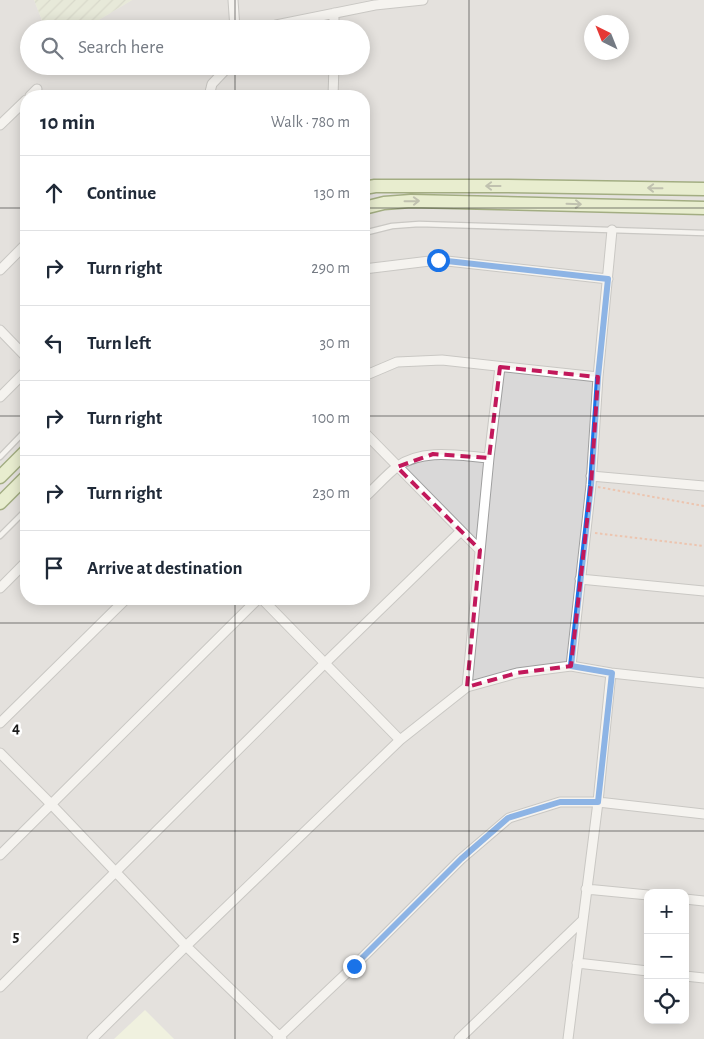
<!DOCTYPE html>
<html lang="en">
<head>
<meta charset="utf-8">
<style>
	body { margin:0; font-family:"Alegreya Sans",sans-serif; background:#f6f6f7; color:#1f2937 }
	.controls { position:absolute; right:15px; bottom:15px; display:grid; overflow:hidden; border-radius:10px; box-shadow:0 2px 12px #0003 }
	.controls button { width:45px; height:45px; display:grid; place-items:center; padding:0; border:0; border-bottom:1px solid #e0e1e3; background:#fff; color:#1f2937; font:25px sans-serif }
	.compass { position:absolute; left:584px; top:15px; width:45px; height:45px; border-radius:50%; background:#fff; box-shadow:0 2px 12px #0003; rotate:317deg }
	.stop { position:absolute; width:15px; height:15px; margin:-11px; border:4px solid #1a73e8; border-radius:50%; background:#fff }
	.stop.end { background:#1a73e8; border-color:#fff; box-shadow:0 1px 5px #0008 }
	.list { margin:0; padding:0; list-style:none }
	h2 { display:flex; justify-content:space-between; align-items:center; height:65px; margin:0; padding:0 20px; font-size:21px }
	h2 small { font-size:16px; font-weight:400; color:#747a83 }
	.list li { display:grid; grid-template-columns:32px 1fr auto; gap:15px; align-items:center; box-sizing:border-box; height:75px; padding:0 20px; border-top:1px solid #e0e1e3 }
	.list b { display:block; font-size:19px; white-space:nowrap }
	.list em { font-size:16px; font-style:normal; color:#747a83 }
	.icon { flex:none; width:28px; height:28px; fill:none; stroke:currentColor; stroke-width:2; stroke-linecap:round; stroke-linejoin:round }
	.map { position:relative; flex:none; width:704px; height:1039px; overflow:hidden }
	.search { position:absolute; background:#fff; box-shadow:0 2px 12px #0003; left:20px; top:20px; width:350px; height:55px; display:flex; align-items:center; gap:12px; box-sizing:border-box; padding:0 18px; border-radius:28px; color:#747a83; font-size:19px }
	.panel { position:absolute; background:#fff; box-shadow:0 2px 12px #0003; left:20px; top:90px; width:350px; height:515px; border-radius:20px }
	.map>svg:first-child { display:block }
	.residential { fill:#d9d8d8; fill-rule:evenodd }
	.education { fill:#f4fbdb }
	.farmland { fill:url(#farmland-furrows) }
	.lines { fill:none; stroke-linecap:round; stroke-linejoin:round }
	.lane-casing { stroke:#9f9f9f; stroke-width:7 }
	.street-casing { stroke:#9f9f9f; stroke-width:11 }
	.secondary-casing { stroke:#49650f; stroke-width:15 }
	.path { stroke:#eb9974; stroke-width:2; stroke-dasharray:2.5 2.5; stroke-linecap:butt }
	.lane { stroke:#fff; stroke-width:4.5 }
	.street { stroke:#fff; stroke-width:9 }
	.secondary { stroke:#e3f2b9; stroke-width:12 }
	.oneway { stroke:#899172 }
	.route { stroke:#1a73e8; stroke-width:6 }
	.marked { fill:none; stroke:#c2185b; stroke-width:4; stroke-dasharray:10 6; stroke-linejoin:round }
	.grid { fill:none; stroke:#1b1b1b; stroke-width:1; stroke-opacity:0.55 }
	.grid-label { font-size:16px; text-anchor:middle; font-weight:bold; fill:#1b1b1b; stroke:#fff; stroke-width:5; stroke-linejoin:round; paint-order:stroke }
</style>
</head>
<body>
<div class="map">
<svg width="704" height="1039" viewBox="0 0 704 1039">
	<defs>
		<pattern id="farmland-furrows" width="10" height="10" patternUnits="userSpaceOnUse" patternTransform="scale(1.25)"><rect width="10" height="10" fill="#e1e9ce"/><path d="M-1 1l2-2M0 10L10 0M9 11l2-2" fill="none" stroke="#c0c7b0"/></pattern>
	</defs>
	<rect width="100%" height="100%" fill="#eceae2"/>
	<path class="residential" d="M0,0H34L45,28L92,24L132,0H704V1039H0ZM592,22H622V52H592ZM29,29H361V66H29ZM26,96H364V599H26ZM648,893H685V1020H648Z"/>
	<path class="education" d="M145,1010L174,1039H114Z"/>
	<path class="farmland" d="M34,0H132L92,24L45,28Z"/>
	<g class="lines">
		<g class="lane-casing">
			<path id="lane" d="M364,233L392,226L419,224L704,233
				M0,457L26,430
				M0,536L26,510"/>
		</g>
		<g class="street-casing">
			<path id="street" d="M233,0L235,29
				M271,29L276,25L375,5L423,0
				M334,29V13
				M30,96L37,89
				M209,96L212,84L229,66
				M333,96L334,66
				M0,125L26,100
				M364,269L438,260L608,279
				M0,270L26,244
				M0,330L26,357
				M364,376L397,362L442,360L598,377
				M0,397L26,371
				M364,432L480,550
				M591,476L704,486
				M364,498C375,488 386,475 398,466C424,448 460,456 489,458
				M580,579L704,591
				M0,588L26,562
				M262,599L400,740
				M571,666L591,485L598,377L612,230
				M467,687L489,458L500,367
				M0,723L126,599
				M0,753L51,804L186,946L282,1039
				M0,855L258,599
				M586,889L648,895
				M685,899L704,901
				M577,963L648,971
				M685,976L704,978
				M0,987L325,663L461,531
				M92,1039L186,946L400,740L467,687L517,673L571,666L611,673L704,683
				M277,1039L354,966L461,859L509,818L560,802H598L704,814
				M459,1039L583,920
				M568,1039L598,802L611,673"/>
		</g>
		<g class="secondary-casing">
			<path id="secondary" d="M364,188L375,186H508L704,189
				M364,208L384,203L411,201L704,208
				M0,477L26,451
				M0,503L26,477"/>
		</g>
		<path class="path" d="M598,487L704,506
			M595,533L704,546"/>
		<use href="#lane" class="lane"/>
		<use href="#street" class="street"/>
		<use href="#secondary" class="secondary"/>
	</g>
	<defs><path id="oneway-shaft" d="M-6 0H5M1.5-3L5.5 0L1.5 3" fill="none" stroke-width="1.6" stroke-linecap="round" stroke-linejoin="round" transform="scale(1.25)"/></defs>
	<g class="oneway">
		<use href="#oneway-shaft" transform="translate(493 186) rotate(-180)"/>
		<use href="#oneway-shaft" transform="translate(655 188) rotate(-179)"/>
		<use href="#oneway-shaft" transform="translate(412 201) rotate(-1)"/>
		<use href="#oneway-shaft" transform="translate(574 204) rotate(2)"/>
	</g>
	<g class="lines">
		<path class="route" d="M354,966L461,859L508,818L560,802H598L612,673L571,666L591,485L598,377L608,279L438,260"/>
	</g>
	<path d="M0 0H704V1039H0ZM500,367L598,377L591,485L571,666L517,673L467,687L480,550L397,467L433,454L489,458Z" fill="#eceae2" fill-opacity=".55" fill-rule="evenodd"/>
	<path class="marked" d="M500,367L598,377L591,485L571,666L517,673L467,687L480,550L397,467L433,454L489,458Z"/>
	<path class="grid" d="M235,0V29M469,0V1039M235,66V96M0,208H26M364,208H704M0,416H26M364,416H704M235,599V1039M0,623H704M0,831H704"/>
	<g class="grid-label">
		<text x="16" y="733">4</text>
		<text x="16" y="941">5</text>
	</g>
</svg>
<div class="controls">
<button>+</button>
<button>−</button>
<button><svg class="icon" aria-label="locate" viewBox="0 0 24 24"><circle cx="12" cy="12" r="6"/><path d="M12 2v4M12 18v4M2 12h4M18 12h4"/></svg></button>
</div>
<svg class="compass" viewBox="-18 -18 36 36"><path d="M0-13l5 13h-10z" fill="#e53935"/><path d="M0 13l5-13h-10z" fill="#747a83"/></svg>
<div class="stop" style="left:438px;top:260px"></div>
<div class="stop end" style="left:354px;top:966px"></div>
<div class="search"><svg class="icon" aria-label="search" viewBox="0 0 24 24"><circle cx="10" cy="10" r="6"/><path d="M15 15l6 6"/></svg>Search here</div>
<section class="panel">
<h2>10 min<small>Walk · 780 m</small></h2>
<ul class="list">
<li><svg class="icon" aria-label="ahead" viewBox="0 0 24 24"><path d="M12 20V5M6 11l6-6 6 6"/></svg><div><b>Continue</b></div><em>130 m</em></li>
<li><svg class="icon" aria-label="right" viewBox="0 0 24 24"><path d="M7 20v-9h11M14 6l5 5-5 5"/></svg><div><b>Turn right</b></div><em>290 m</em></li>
<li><svg class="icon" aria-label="left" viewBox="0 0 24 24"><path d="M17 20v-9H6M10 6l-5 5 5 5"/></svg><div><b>Turn left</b></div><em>30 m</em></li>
<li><svg class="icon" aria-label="right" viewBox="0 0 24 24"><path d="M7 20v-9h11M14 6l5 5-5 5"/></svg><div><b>Turn right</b></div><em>100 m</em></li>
<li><svg class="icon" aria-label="right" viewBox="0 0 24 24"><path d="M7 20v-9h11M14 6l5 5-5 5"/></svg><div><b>Turn right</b></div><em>230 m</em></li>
<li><svg class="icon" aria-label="arrive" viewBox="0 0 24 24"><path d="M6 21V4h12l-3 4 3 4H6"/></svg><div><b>Arrive at destination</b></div></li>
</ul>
</section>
</div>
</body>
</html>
